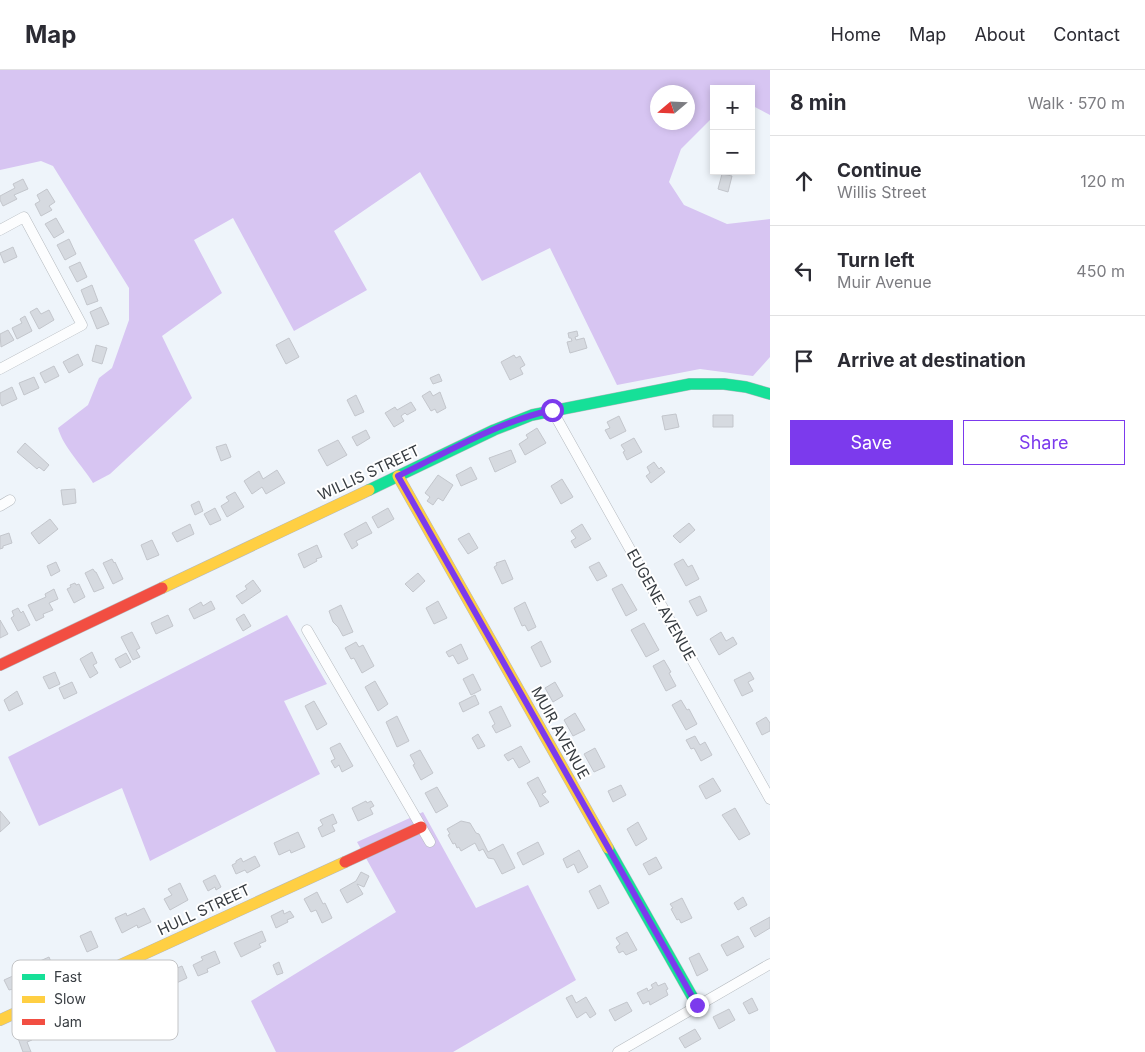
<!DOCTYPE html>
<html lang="en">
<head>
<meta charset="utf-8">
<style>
	body { margin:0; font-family:Inter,sans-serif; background:#f2f2f3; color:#2b2b33 }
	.controls { position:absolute; right:15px; top:15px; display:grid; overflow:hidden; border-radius:0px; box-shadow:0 2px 8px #0003 }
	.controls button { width:45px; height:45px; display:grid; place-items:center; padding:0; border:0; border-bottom:1px solid #e1e1e2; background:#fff; color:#2b2b33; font:25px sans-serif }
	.compass { position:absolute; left:650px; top:15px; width:45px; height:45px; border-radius:50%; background:#fff; box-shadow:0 2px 8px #0003; rotate:251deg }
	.stop { position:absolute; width:15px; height:15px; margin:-11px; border:4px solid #7c3aed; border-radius:50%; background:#fff }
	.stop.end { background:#7c3aed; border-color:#fff; box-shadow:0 1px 5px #0008 }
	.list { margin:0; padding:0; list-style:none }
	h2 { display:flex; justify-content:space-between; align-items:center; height:65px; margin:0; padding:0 20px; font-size:21px }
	h2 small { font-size:16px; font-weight:400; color:#7c7c81 }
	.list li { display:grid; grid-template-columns:32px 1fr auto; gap:15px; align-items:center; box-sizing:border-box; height:90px; padding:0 20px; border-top:1px solid #e1e1e2 }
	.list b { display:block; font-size:19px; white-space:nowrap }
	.list p { margin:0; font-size:16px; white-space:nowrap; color:#7c7c81 }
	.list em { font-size:16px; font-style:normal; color:#7c7c81 }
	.actions { display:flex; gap:10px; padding:15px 20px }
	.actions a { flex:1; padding:11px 0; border:1px solid #7c3aed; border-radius:0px; text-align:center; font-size:18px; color:#7c3aed }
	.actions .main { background:#7c3aed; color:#fff }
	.icon { flex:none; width:28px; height:28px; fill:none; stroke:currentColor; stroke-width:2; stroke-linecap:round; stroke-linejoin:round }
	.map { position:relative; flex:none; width:770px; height:982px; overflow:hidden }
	header { display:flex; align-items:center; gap:30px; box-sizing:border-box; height:70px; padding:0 25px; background:#fff; border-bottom:1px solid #e1e1e2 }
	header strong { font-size:24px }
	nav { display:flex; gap:28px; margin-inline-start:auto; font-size:18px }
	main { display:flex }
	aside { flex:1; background:#fff }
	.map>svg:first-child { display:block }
	.forest { fill:#d7c5f2; fill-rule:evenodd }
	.building { fill:#d6dae0; stroke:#c3c6cc }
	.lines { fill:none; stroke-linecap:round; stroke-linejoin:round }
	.street-casing { stroke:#b4b9be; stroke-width:11 }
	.fast-casing { stroke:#b4b9be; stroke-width:12 }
	.slow-casing { stroke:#b4b9be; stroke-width:12 }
	.jam-casing { stroke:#b4b9be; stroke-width:12 }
	.street { stroke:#fcfdfe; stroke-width:10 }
	.fast { stroke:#16e098; stroke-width:11 }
	.slow { stroke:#ffcf43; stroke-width:11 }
	.jam { stroke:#f24e42; stroke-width:11 }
	.route { stroke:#7c3aed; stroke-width:6 }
	.labels { text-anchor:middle; stroke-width:4; stroke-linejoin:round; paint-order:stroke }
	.street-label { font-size:15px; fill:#373c41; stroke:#fff }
	.key { fill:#fff; stroke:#c3c4c6; stroke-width:1 }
	.key-label { font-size:14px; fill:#373c41 }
</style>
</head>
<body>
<header>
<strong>Map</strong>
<nav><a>Home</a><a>Map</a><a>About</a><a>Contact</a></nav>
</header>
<main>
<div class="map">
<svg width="770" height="982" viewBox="0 0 770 982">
	<rect width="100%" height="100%" fill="#eef4fa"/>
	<path class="forest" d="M0,0H770V45L751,35V19H714V46L681,79L669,112L684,135L727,154L770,149V287L753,306L700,299L617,315L550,178L482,211L420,102L334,161L367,220L294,261L233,148L194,170L222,223L162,266L192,328L110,404L93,413C83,396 63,377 58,358L88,335L99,308L112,298L129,250V218L53,96L41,91L0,100ZM658,22H688V52H658Z
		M287,545L327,614L284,631L320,704L150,791L122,718L39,756L8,687Z
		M423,742L476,838L528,815L576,910L453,982H276L251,931L396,842L357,772Z"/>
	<path class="building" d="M722,104L732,106L728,122L718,119Z
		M23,109L28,119L14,125L17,129L3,136L0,130V126L15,118L13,114Z
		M47,119L55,132L49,136L52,140L41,146L35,134L40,131L37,125Z
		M56,148L64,162L54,168L45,154Z
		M69,169L76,184L65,190L57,175Z
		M13,177L17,187L4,193L0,183Z
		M80,192L87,207L77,212L69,197Z
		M92,215L98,231L87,235L81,220Z
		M101,237L109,254L97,259L90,242Z
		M37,238L41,244L49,240L54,250L39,259L30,242Z
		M25,246L32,261L17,269L12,258L22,253L20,249Z
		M8,260L14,270L1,277L0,264Z
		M577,261L578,266L575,267L576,270L584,268L587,278L570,283L567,272L572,271L571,268H569L568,263Z
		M289,268L299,287L286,294L276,275Z
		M96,275L107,278L102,294L92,291Z
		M78,284L83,295L69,303L63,292Z
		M514,285L516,288L520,286L525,295L520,298L523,304L510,310L501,292Z
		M54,296L59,306L45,313L40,303Z
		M439,304L442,311L433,314L430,308Z
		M34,307L39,318L24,325L19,313Z
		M12,317L17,329L2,336L0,332V323Z
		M430,321L433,326L440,322L446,338L437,343L435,339L431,341L422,326Z
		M356,325L364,342L355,346L347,330Z
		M411,332L416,340L407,345L405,343L401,346L404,351L394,357L385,343L395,337L397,340Z
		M676,344L679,357L665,360L662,346Z
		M713,345H733V357H713Z
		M619,346L626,361L610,369L605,360L610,358L607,352Z
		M537,358L546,373L525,385L519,374L528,368L526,365Z
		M366,360L370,368L357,376L352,367Z
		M634,368L642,382L627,390L623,382L625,381L621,375Z
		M338,370L347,385L327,396L318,380Z
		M25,373L49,395L44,401L39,397L37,399L17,382Z
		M226,374L231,387L221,391L216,377Z
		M511,380L516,392L495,402L489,388Z
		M654,392L659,399L661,397L665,402L651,413L646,406L650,403L647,397Z
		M471,397L477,409L461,416L456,405Z
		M277,400L285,413L266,424L262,417L252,424L244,411L259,401L263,409Z
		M438,405L453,415L443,431L438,428L433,435L427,431L430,427L425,423Z
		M562,409L573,427L561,434L551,416Z
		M75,419L76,433L63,435L61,420Z
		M235,422L244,437L227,447L221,436L229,431L226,427Z
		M199,431L203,441L195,445L191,435Z
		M215,438L221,450L210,455L204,444Z
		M388,438L394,449L378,458L372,447Z
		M50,449L58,459L39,474L31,463Z
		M366,452L372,463L356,471L358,475L352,479L344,464Z
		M689,453L695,460L680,473L673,466Z
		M190,454L194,464L177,472L172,463Z
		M582,454L591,469L575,478L571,471L576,468L571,461Z
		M9,463L12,473L3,476V478L0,479V466Z
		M469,463L478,478L468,484L458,469Z
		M152,470L159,485L147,490L141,475Z
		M317,475L322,487L316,489L317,491L304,498L298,484Z
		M112,489L114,493L115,492L123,509L113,514L103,493Z
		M683,489L688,497L692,495L699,509L686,516L674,494Z
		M505,490L513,509L502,514L494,497L497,495L496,493Z
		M56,492L60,501L51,506L47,496Z
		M599,492L607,506L597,511L589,497Z
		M93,499L95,502H96L104,518L94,522L85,503Z
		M418,503L425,511L413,522L405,514Z
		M253,510L261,521L242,534L236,526L247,519L245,516Z
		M75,513L76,515L79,514L85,527L74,533L67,519L71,517L70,515Z
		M622,514L637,540L626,546L612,519Z
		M54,519L58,529L49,533L53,540L43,544L44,547L36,551L28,535L46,527L45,524Z
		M700,526L707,541L697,546L689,531Z
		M211,531L215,539L194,549L189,539L201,532L203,536Z
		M438,531L447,548L434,554L426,538Z
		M525,532L536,557L528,561L525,555L522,556L514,538Z
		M341,535L353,562L343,566L338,557L333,552L329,541Z
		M18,538L21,543L23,541L30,555L18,561L11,548L14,546L12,541Z
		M244,544L251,556L243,561L236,549Z
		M168,545L173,556L156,564L151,553Z
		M0,550L8,564L0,568Z
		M644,553L659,580L646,587L631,560Z
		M132,562L140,578L136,580L140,587L133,590L121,567Z
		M721,562L726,571L733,567L737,574L719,585L710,569Z
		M541,571L551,592L541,597L531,577Z
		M356,572L359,577L363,575L374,596L362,603L354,588L351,589L345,578Z
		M461,574L468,589L458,594L453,585L449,587L446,582Z
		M92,582L97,593L93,595L98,603L90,608L80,589Z
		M126,583L131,592L120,598L115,589Z
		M664,590L671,602L669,603L676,616L666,621L653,596Z
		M55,602L60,614L49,619L43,607Z
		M750,602L754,609L748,612L753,621L742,626L734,610Z
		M473,604L481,620L471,625L463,609Z
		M375,611L388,634L378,641L365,617Z
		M72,612L77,623L64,629L59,618Z
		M555,612L563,626L553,632L545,618Z
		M17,621L23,634L9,641L4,630Z
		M475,625L479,634L463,642L459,633Z
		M681,630L687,640L689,639L697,654L686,660L672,635Z
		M314,631L327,654L317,660L305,636Z
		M501,636L511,656L496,663L492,656L495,654L489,642Z
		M575,643L585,660L573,666L564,650Z
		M397,646L409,671L397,677L386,652Z
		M766,647L770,653V661L762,665L756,653Z
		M478,664L485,676L478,679L472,668Z
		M695,666L700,675L705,672L712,685L701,691L694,678L691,679L686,670Z
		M340,673L353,696L342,702L339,695L335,698L331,691L335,689L330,678Z
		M521,676L530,692L519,698L513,688L508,691L504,685Z
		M595,678L605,697L594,702L584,684Z
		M420,680L433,703L421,710L413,695L415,694L410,685Z
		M538,707L546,722L542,724L549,732L540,737L537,730L527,713Z
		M713,708L721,721L706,729L699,716Z
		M621,715L626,725L613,732L608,721Z
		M437,717L448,736L436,743L425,723Z
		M366,731L367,733L371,731L374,736L370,738L373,744L358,751L352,738Z
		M735,738L750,764L739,770L722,745Z
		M0,741L10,753L0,762Z
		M333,744L337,753L332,755L335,761L322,767L318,758L323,755L320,750Z
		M461,751L470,753L476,763L479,764L488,782L503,774L515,798L502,804L494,789L488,788L483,779L479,781L475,773L461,781L459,777L457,778L455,773L453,774L448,765L450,764L447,759Z
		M638,752L647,769L636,776L627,759Z
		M298,762L305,777L291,783L290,780L279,785L274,773Z
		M538,772L544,784L523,795L517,783Z
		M579,780L588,797L578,803L574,794L567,798L563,789Z
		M255,786L260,796L247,803L245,800L236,804L232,795L236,793V791L241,788L243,792Z
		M656,787L662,798L649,805L643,794Z
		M361,802L369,806L364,817L357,814L363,824L347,833L340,820L356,811Z
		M215,805L221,817L216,820L215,817L208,821L203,811Z
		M180,813L188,830L170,840L164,829L172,825L168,819Z
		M600,815L609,833L598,839L589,821Z
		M317,822L323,834L325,833L332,848L322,853L316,840L311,842L304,829Z
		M743,827L747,835L738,840L734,833Z
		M682,828L692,848L681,853L679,849L677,850L671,839L673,838L670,834Z
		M144,838L151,852L138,858L137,855L122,863L115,848L126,843L127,846Z
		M283,840L284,844L290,841L294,847L287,850L288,852L276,858L271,846Z
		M770,847V858L755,867L750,858Z
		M91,861L98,877L87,882L80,866Z
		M262,861L266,871L259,874L261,877L241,887L234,873Z
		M627,862L637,880L626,885L623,881L619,883L616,877L620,874L616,868Z
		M738,866L744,877L727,886L721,875Z
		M215,881L220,893L207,899L208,902L198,906L193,895L203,890L201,887Z
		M699,883L708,900L697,906L689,888Z
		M49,887L54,899L36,907L31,895Z
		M279,892L283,903L277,905L273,895Z
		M182,896L187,908L166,918L167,920L155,925L151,916L165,910L164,906L171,903L170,901Z
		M15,905L21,918L14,921L13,919L9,920L4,910Z
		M656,912L658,916L665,913L668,919L666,920L668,925L650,935L649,931L643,934L637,923L647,918L648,921L653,918L651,915Z
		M572,925L576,933L586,927L596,944L590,948L586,942L577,948L566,928Z
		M752,928L758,940L749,944L743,933Z
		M627,932L632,941L615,951L609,940Z
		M729,939L735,950L719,959L713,947Z
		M26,955L32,970L27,972L31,982H23L15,960Z
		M695,959L701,969L685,978L679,968Z"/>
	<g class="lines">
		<g class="street-casing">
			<path id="street" d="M0,160L24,147L82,255L0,299
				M552,340L770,729
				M0,436L10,430
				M307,560L430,772
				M618,982L770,894"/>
		</g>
		<g class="fast-casing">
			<path id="fast" d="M369,420L494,360L532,345L690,314H724L746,317L770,324
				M608,778L697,935"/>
		</g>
		<g class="slow-casing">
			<path id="slow" d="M398,406L608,778
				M162,518L369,420
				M0,950L345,792"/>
		</g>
		<g class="jam-casing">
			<path id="jam" d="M0,595L162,518
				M345,792L421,757"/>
		</g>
		<use href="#street" class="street"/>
		<use href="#fast" class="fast"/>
		<use href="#slow" class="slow"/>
		<use href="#jam" class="jam"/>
	</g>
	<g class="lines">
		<path class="route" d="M552,340C498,352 447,382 398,406L697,935"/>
	</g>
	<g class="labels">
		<g class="street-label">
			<text transform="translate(369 403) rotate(-25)" y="5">WILLIS STREET</text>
			<text transform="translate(661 535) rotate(61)" y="5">EUGENE AVENUE</text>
			<text transform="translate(560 663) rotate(61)" y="5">MUIR AVENUE</text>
			<text transform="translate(204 840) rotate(-25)" y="5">HULL STREET</text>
		</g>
	</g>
	<rect x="12" y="890" width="166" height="80" rx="8" class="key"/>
	<rect x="22" y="904" width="23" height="6" fill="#16e098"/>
	<rect x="22" y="926" width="23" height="7" fill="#ffcf43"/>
	<rect x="22" y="949" width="23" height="6" fill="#f24e42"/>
	<g class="key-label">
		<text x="54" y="912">Fast</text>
		<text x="54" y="934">Slow</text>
		<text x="54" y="957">Jam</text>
	</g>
</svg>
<div class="controls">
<button>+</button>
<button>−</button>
</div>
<svg class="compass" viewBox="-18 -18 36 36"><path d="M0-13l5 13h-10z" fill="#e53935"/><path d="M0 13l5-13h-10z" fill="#7c7c81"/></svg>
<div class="stop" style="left:552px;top:340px"></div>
<div class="stop end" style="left:697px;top:935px"></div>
</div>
<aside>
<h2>8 min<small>Walk · 570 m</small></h2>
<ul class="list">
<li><svg class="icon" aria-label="ahead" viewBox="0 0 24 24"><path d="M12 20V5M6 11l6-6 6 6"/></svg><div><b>Continue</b><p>Willis Street</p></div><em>120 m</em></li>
<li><svg class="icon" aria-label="left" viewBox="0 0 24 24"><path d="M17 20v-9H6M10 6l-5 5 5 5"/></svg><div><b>Turn left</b><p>Muir Avenue</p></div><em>450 m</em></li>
<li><svg class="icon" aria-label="arrive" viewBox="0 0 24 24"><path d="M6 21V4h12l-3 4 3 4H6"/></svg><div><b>Arrive at destination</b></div></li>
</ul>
<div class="actions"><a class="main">Save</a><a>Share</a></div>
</aside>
</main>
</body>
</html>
